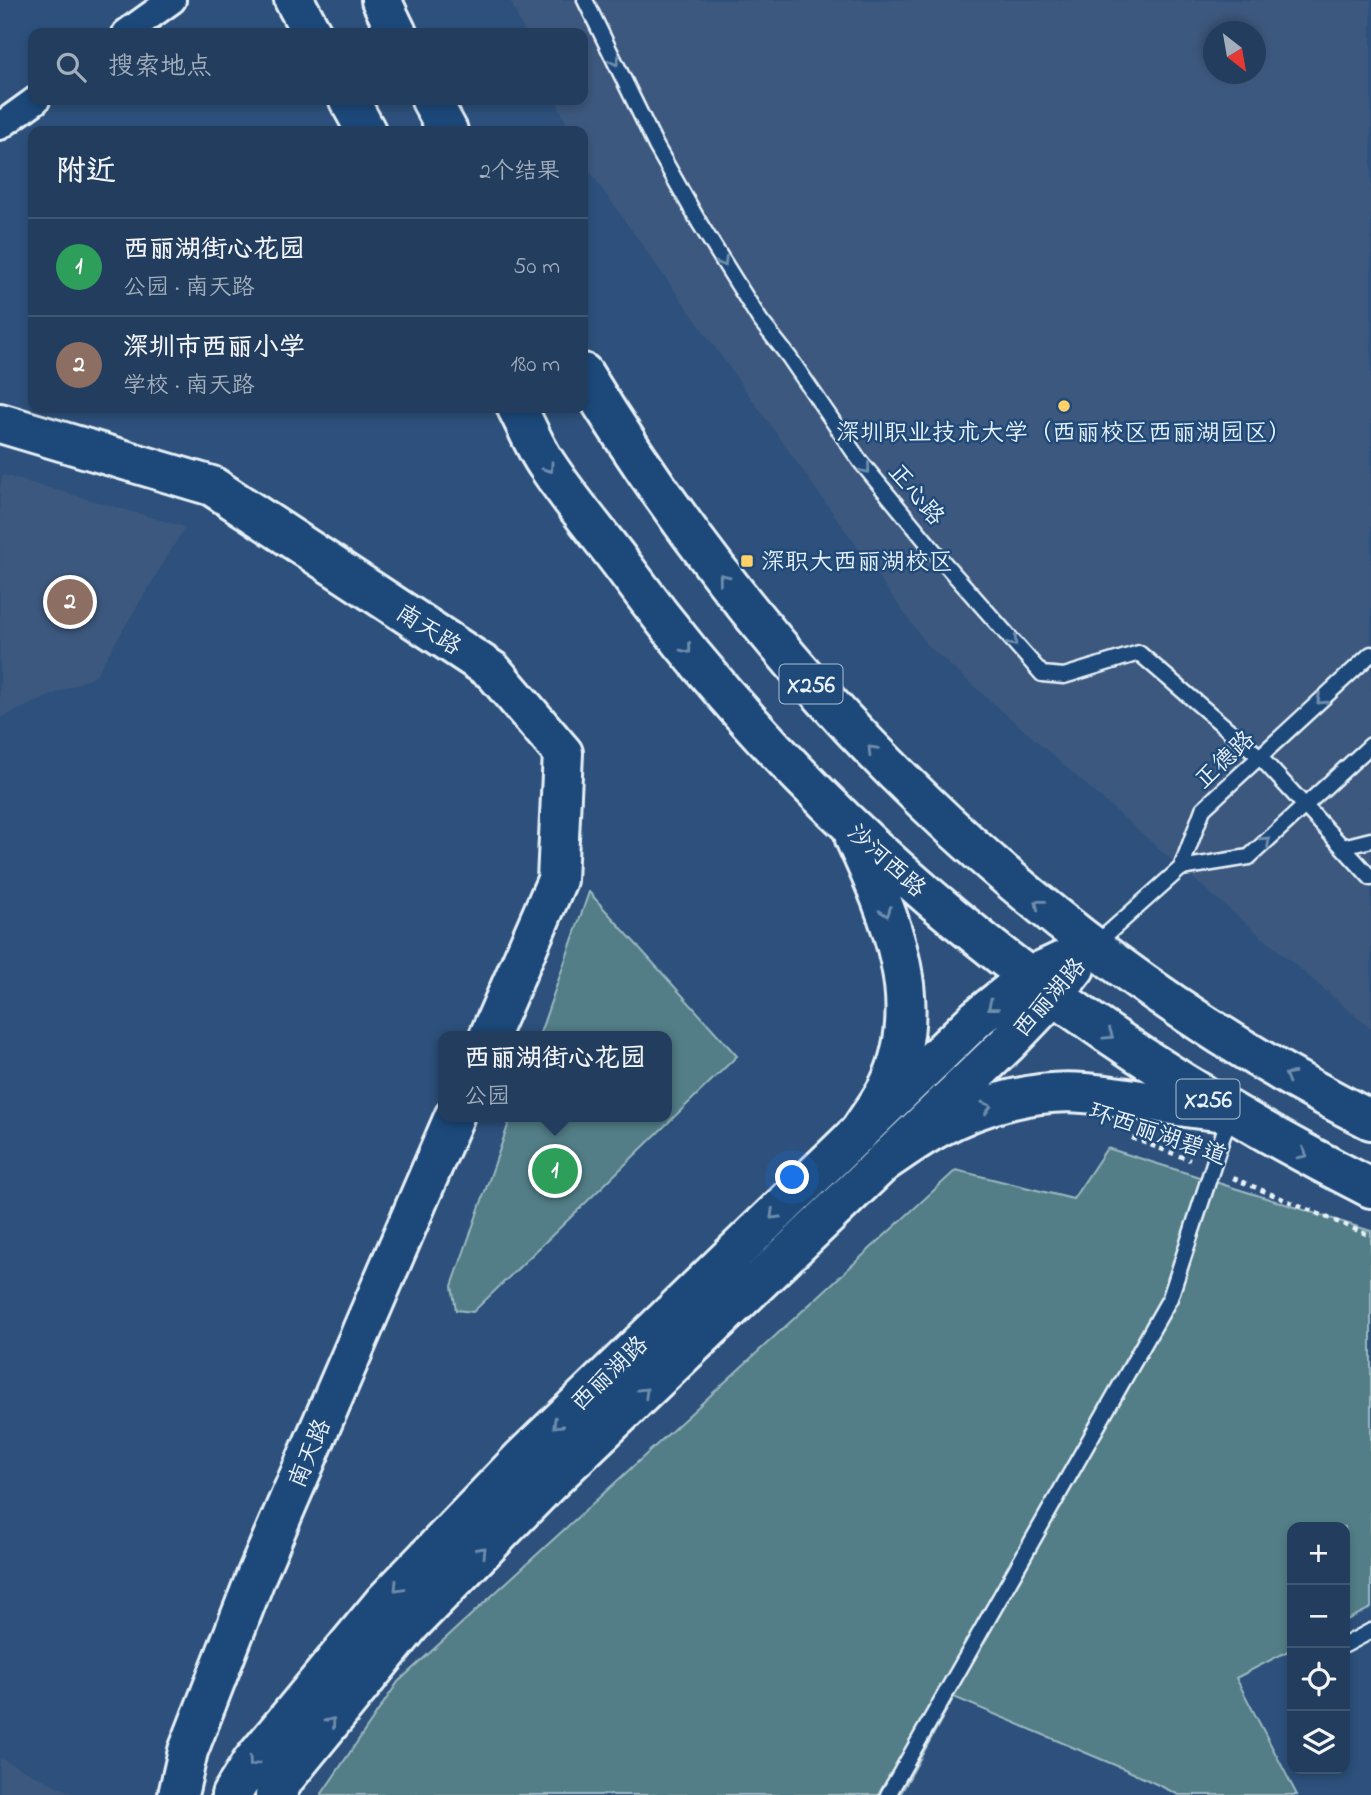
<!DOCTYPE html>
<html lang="zh">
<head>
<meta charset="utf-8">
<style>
	body { margin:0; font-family:"Indie Flower","LXGW WenKai TC",sans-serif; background:#2a4463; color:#f1f3f6 }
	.controls { position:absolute; right:21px; bottom:21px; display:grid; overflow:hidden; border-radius:14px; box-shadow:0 4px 10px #0003 }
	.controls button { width:63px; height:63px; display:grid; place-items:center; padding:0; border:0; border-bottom:2px solid #3f5672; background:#223d5d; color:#f1f3f6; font:35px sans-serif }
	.compass { position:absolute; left:1203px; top:21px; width:63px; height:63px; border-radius:50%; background:#223d5d; box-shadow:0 4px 10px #0003; rotate:149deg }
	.you { position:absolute; left:793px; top:1178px; width:24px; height:24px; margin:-18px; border:5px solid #fff; border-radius:50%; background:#1a73e8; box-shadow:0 0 0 10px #1a73e833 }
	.badge { display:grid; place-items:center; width:46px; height:46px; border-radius:50%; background:#8c9099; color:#fff; font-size:23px; font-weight:700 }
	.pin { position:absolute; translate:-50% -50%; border:4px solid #fff; box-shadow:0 2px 7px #0006 }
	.popup { position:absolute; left:438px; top:1031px; width:234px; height:91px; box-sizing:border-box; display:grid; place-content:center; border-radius:14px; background:#223d5d; filter:drop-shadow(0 2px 5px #0005); font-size:23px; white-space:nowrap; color:#a2aebc }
	.popup b { font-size:26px; color:#f1f3f6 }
	.popup::after { content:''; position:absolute; left:50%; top:100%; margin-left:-14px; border:14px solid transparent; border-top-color:#223d5d }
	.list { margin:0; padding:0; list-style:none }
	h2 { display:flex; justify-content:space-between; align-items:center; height:91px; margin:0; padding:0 28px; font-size:30px }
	h2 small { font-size:23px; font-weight:400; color:#a2aebc }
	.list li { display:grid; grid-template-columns:46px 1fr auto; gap:21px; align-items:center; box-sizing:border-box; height:98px; padding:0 28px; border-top:2px solid #3f5672 }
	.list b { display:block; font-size:26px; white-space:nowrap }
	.list p { margin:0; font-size:23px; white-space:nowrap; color:#a2aebc }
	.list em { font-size:23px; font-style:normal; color:#a2aebc }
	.icon { flex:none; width:38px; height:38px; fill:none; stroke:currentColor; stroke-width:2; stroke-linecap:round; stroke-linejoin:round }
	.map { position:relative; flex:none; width:1371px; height:1795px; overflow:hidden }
	.search { position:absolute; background:#223d5d; box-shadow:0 4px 10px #0003; left:28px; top:28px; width:560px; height:77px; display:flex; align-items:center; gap:18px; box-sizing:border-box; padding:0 24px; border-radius:14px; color:#a2aebc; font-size:26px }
	.panel { position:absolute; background:#223d5d; box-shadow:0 4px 10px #0003; left:28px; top:126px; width:560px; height:287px; border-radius:14px }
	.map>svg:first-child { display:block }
	.built { fill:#3d597e; fill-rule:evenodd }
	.green { fill:#527e87; stroke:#9db8c0; stroke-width:2 }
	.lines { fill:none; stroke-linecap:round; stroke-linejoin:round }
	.lane-casing { stroke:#e8f1f8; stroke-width:19 }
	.street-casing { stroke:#e8f1f8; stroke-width:32 }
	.secondary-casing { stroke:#e8f1f8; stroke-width:44 }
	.primary-casing { stroke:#e8f1f8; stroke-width:44 }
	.path { stroke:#e8f1f8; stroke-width:4.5; stroke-dasharray:5 5; stroke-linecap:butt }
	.lane { stroke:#1f4a7a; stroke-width:14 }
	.street { stroke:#1f4a7a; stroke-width:26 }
	.secondary { stroke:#1f4a7a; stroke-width:38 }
	.primary { stroke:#1f4a7a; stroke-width:38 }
	.oneway { stroke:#6f8dac }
	.poi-dot { fill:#ffd166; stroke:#1f4a7a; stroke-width:2.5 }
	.labels { text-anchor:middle; stroke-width:5; stroke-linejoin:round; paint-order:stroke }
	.shield { fill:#1f4a7a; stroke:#acbfd2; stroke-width:2 }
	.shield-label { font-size:23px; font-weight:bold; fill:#e8f1f8 }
	.poi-label { font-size:24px; fill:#e8f1f8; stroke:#1f4a7a }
	.street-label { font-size:24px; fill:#e8f1f8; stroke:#1f4a7a }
</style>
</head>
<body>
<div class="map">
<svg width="1371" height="1795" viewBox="0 0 1371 1795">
	<rect width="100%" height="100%" fill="#2d517c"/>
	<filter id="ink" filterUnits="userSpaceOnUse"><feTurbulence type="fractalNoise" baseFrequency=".0143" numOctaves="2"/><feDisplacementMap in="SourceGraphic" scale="14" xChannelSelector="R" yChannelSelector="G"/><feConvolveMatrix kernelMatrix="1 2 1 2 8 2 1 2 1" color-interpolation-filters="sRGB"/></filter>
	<g filter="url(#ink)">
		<path class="built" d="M510,0H1371V1029L1181,868L927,645L586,166L583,159V131H570L556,100H583V33H525ZM1214,32H1256V74H1214Z
			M3,475L185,527L95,676L0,718V487Z
			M0,1758L75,1795H0Z"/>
		<path class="green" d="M589,892L737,1056L473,1312L456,1310L452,1286L511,1117H667V1036H539Z
			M1107,1148L1371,1231V1608L1345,1621V1527H1292V1649L1236,1678L1297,1795H1179L1129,1771L954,1697L900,1795H321L398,1682L956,1170L1073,1199Z"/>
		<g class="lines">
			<g class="lane-casing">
				<path id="lane" d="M585,0L656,146L700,224L760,320L789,357L860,461L944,563L1042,674L1064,676L1139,653L1260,757L1371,878
					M1343,847L1371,840
					M1181,868L1249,857L1371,745
					M1097,943L1181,868L1203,809L1371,654
					M1345,1645L1371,1631
					M888,1795L1170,1298L1230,1114"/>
			</g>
			<g class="street-casing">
				<path id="street" d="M126,33L172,0
					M0,126L36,100"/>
			</g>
			<g class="secondary-casing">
				<path id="secondary" d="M0,423L212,486L493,671L563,753L557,880L489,1036
					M178,1795L188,1751L257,1574L454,1117
					M231,1795L252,1762L383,1603L522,1458L977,1018L1028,977L1092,947
					M275,1795L285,1778L411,1624L549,1483L1008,1043L1053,996L1075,968"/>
			</g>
			<g class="primary-casing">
				<path id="primary" d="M294,0L312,33
					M381,0L397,33
					M349,100L366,131
					M431,100L448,131
					M583,373C773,686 1042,955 1371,1120
					M517,408C527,427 535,448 547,465C572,503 602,537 629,574C824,839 1077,1040 1371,1188
					M855,839C890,916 930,1006 887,1089C879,1104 867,1119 858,1134
					M884,1162C902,1150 920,1137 939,1127C982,1104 1035,1089 1084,1093C1129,1096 1173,1107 1218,1111"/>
			</g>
			<path class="path" d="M1132,1138L1190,1160
				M1233,1178L1371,1236"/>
			<use href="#lane" class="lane"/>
			<use href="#street" class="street"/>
			<use href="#secondary" class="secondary"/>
			<use href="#primary" class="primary"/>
		</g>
		<defs><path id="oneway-chevron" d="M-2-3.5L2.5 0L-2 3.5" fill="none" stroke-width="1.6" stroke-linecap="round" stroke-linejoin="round" transform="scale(1.75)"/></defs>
		<g class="oneway">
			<use href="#oneway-chevron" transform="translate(615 61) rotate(64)"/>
			<use href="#oneway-chevron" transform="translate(723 262) rotate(59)"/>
			<use href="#oneway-chevron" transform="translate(549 468) rotate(55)"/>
			<use href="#oneway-chevron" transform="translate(866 469) rotate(50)"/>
			<use href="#oneway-chevron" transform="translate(723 578) rotate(-129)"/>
			<use href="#oneway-chevron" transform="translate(1013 642) rotate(49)"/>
			<use href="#oneway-chevron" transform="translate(687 649) rotate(51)"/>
			<use href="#oneway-chevron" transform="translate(1321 700) rotate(137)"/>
			<use href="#oneway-chevron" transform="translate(872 750) rotate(-134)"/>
			<use href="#oneway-chevron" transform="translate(1266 841) rotate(-43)"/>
			<use href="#oneway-chevron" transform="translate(1039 904) rotate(-141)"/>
			<use href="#oneway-chevron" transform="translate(886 912) rotate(70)"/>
			<use href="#oneway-chevron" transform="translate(992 1006) rotate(142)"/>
			<use href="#oneway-chevron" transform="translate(1109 1035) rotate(34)"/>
			<use href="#oneway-chevron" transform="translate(1289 1076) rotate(-150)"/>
			<use href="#oneway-chevron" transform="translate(987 1107) rotate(-17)"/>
			<use href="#oneway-chevron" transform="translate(1303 1154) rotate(27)"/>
			<use href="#oneway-chevron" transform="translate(774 1215) rotate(136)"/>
			<use href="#oneway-chevron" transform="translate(644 1392) rotate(-44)"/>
			<use href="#oneway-chevron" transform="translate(557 1424) rotate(136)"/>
			<use href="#oneway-chevron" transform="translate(482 1551) rotate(-46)"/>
			<use href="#oneway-chevron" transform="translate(398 1587) rotate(134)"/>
			<use href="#oneway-chevron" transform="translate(331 1722) rotate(-51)"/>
			<use href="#oneway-chevron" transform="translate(253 1762) rotate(126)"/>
		</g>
	</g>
	<g class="poi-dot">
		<circle cx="1064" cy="406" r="7"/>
		<rect x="740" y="554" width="14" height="14" rx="3.5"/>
	</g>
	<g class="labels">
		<g class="shield">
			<rect x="779.5" y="664.5" width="63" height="39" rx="5"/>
			<rect x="1176.5" y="1079.5" width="63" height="39" rx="5"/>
		</g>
		<g class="shield-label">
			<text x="811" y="692">X256</text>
			<text x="1208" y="1107">X256</text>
		</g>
		<g class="poi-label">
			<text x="1064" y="440">深圳职业技术大学（西丽校区西丽湖园区）</text>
			<text x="761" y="569" text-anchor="start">深职大西丽湖校区</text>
		</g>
		<g class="street-label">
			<text transform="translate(917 494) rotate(50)" y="8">正心路</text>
			<text transform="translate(429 629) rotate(33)" y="8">南天路</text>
			<text transform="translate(1224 759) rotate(-43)" y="8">正德路</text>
			<text transform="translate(887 860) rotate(42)" y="8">沙河西路</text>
			<text transform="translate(1049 997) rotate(-49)" y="8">西丽湖路</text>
			<text transform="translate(1158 1133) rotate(19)" y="8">环西丽湖碧道</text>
			<text transform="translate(609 1373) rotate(-44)" y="8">西丽湖路</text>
			<text transform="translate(309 1453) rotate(-67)" y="8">南天路</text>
		</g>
	</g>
</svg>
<div class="controls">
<button>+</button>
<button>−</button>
<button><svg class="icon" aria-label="locate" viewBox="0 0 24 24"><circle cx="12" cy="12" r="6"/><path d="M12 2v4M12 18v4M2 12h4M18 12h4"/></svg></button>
<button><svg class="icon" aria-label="layers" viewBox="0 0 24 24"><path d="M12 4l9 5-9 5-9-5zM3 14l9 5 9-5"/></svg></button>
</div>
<svg class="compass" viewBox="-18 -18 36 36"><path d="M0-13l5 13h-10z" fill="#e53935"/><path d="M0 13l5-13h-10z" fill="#a2aebc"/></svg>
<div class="you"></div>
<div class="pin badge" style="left:555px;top:1171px;background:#2e9e5b">1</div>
<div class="popup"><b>西丽湖街心花园</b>公园</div>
<div class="pin badge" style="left:70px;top:602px;background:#8d6e63">2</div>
<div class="search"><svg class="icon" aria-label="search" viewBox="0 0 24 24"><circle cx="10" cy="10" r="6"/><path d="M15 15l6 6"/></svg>搜索地点</div>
<section class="panel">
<h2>附近<small>2个结果</small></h2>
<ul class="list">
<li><span class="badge" style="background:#2e9e5b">1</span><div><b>西丽湖街心花园</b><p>公园 · 南天路</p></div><em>50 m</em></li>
<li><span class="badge" style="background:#8d6e63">2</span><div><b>深圳市西丽小学</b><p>学校 · 南天路</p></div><em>180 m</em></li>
</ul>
</section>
</div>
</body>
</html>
